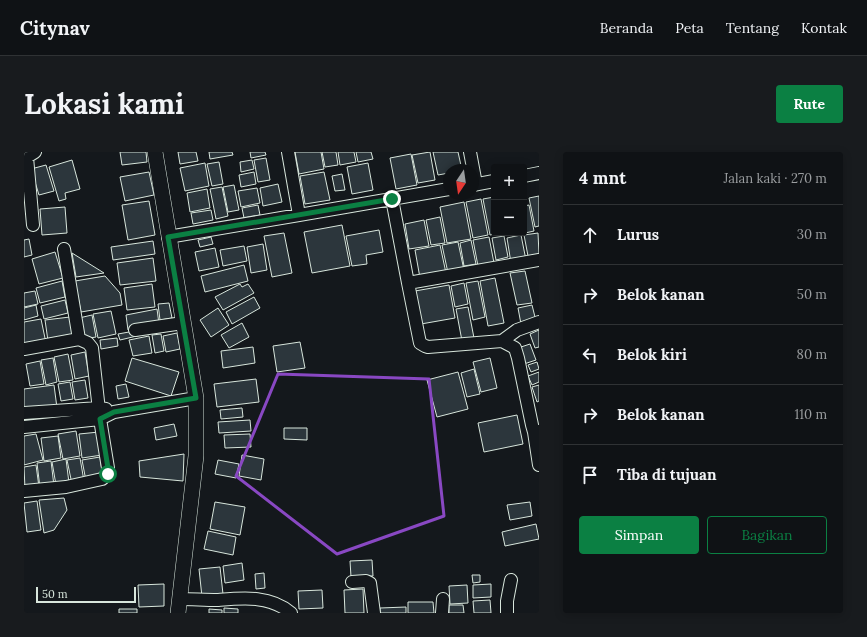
<!DOCTYPE html>
<html lang="id">
<head>
<meta charset="utf-8">
<style>
	body { margin:0; font-family:Lora,serif; background:#181b1e; color:#f1f3f6 }
	.controls { position:absolute; right:12px; top:12px; display:grid; overflow:hidden; border-radius:4px; box-shadow:0 2px 10px #0003 }
	.controls button { width:36px; height:36px; display:grid; place-items:center; padding:0; border:0; border-bottom:1px solid #2f3234; background:#0f1215; color:#f1f3f6; font:20px sans-serif }
	.compass { position:absolute; left:419px; top:12px; width:36px; height:36px; border-radius:50%; background:#0f1215; box-shadow:0 2px 10px #0003; rotate:193deg }
	.scale { position:absolute; left:12px; bottom:10px; width:100px; box-sizing:border-box; padding-left:4px; border:2px solid #d8e6dc; border-top:0; font-size:11px; line-height:14px; white-space:nowrap; color:#d8e6dc; -webkit-text-stroke:3px #14181c; paint-order:stroke }
	.stop { position:absolute; width:12px; height:12px; margin:-9px; border:3px solid #0b8043; border-radius:50%; background:#fff }
	.stop.end { background:#0b8043; border-color:#fff; box-shadow:0 1px 4px #0008 }
	.list { margin:0; padding:0; list-style:none }
	h2 { display:flex; justify-content:space-between; align-items:center; height:52px; margin:0; padding:0 16px; font-size:17px }
	h2 small { font-size:13px; font-weight:400; color:#9b9ea0 }
	.list li { display:grid; grid-template-columns:26px 1fr auto; gap:12px; align-items:center; box-sizing:border-box; height:60px; padding:0 16px; border-top:1px solid #2f3234 }
	.list b { display:block; font-size:15px; white-space:nowrap }
	.list em { font-size:13px; font-style:normal; color:#9b9ea0 }
	.actions { display:flex; gap:8px; padding:12px 16px }
	.actions a { flex:1; padding:9px 0; border:1px solid #0b8043; border-radius:4px; text-align:center; font-size:14px; color:#0b8043 }
	.actions .main { background:#0b8043; color:#fff }
	.icon { flex:none; width:22px; height:22px; fill:none; stroke:currentColor; stroke-width:2; stroke-linecap:round; stroke-linejoin:round }
	.map { position:relative; flex:none; width:515px; height:461px; overflow:hidden; border-radius:4px }
	header { display:flex; align-items:center; gap:24px; box-sizing:border-box; height:56px; padding:0 20px; background:#0f1215; border-bottom:1px solid #2f3234 }
	header strong { font-size:19px }
	nav { display:flex; gap:22px; margin-inline-start:auto; font-size:14px }
	.intro { display:flex; align-items:center; justify-content:space-between; box-sizing:border-box; height:96px; padding:0 24px }
	h1 { margin:0; font-size:28px }
	.button { padding:10px 18px; border-radius:4px; background:#0b8043; color:#fff; font-size:14px; font-weight:700 }
	main { display:flex; gap:24px; padding:0 24px }
	aside { flex:1; background:#0f1215; border-radius:4px; box-shadow:0 2px 10px #0003 }
	.map>svg:first-child { display:block }
	.building { fill:#2c363c; stroke:#d8e6dc }
	.lines { fill:none; stroke-linecap:round; stroke-linejoin:round }
	.minor-casing { stroke:#d8e6dc; stroke-width:14 }
	.tertiary-casing { stroke:#d8e6dc; stroke-width:16 }
	.minor { stroke:#14181c; stroke-width:12 }
	.tertiary { stroke:#14181c; stroke-width:15 }
	.route { stroke:#0b8043; stroke-width:5 }
	.marked { fill:none; stroke:#8948c3; stroke-width:3; stroke-linejoin:round }
</style>
</head>
<body>
<header>
<strong>Citynav</strong>
<nav><a>Beranda</a><a>Peta</a><a>Tentang</a><a>Kontak</a></nav>
</header>
<div class="intro"><h1>Lokasi kami</h1><a class="button">Rute</a></div>
<main>
<div class="map">
<svg width="515" height="461" viewBox="0 0 515 461">
	<rect width="100%" height="100%" fill="#14181c"/>
	<path class="building" d="M96,0H122L123,10L98,13Z
		M154,0H172L174,9L156,12Z
		M185,0H208L209,3L186,7Z
		M226,0H241L242,3L227,6Z
		M271,0H297L300,17L275,22Z
		M298,0H312L314,13L301,15Z
		M314,0H330L332,10L316,13Z
		M332,0H347L349,7L334,10Z
		M406,0L411,28L394,31L388,3Z
		M409,0H434L438,18H425V21L414,23Z
		M387,2L393,33L372,37L366,6Z
		M242,6L246,28L234,30L230,8Z
		M48,8L56,37L41,41L42,47L35,49L25,15Z
		M228,8L230,17L217,20L216,10Z
		M195,10L199,32L188,34L183,12Z
		M181,11L185,34L161,39L156,16Z
		M344,11L349,38L328,42L323,15Z
		M22,13L30,39L15,43L7,17Z
		M125,20L130,43L101,49L96,25Z
		M230,20L232,32L217,35L215,23Z
		M300,20L306,48L281,52L276,24Z
		M318,22L321,38L311,39L308,24Z
		M254,32L258,50L239,54L236,36Z
		M210,33L215,58L204,60L199,35Z
		M198,35L204,64L192,67L186,37Z
		M233,36L236,51L217,55L214,39Z
		M183,37L186,56L166,60L163,41Z
		M515,44V74L511,75L505,46Z
		M470,45V81H476L466,83L459,47Z
		M457,47L464,83L449,86L442,50Z
		M125,49L131,83L104,88L98,53Z
		M440,50L447,87L423,91L416,55Z
		M234,53L236,63L220,66L218,56Z
		M505,53L510,79L488,84V81H500V54Z
		M41,55L43,81L18,83L16,57Z
		M187,58L189,68L169,72L167,61Z
		M416,65L421,91L407,93L402,68Z
		M400,68L405,94L385,97L381,72Z
		M318,73L326,114L288,121L280,80Z
		M355,78L359,100L342,103L343,112L328,114L322,84Z
		M260,81L268,121L248,125L240,84Z
		M514,81L515,102L504,104L500,83Z
		M497,83L502,108L487,111L483,86Z
		M480,84L484,105L472,108L468,86Z
		M187,85L189,92L176,95L174,88Z
		M465,85L470,111L454,114L449,88Z
		M5,87L8,103L0,105V88Z
		M447,88L452,112L440,114L436,91Z
		M129,89L131,102L89,108L87,95Z
		M434,90L440,118L424,121L418,93Z
		M239,92L243,118L227,121L223,95Z
		M416,93L422,121L396,126L391,98Z
		M220,94L223,109L199,114L196,98Z
		M191,96L195,115L175,119L171,100Z
		M31,100L39,126L15,132L8,107Z
		M48,101L80,121L52,125Z
		M129,106L132,129L96,133L93,111Z
		M220,113L224,129L181,140L177,124Z
		M501,119L508,151L493,153L486,121Z
		M81,124L96,141L98,153L57,160L51,129Z
		M471,126L480,171L464,174L456,129Z
		M38,129L41,145L16,151L12,136Z
		M454,129L461,165L449,168L442,131Z
		M440,131L444,152L431,155L427,134Z
		M128,132L131,155L103,158L100,136Z
		M216,132L218,135L224,132L230,141L199,158L191,145Z
		M425,133L431,166L397,172L391,139Z
		M11,139L14,152L0,155V141Z
		M230,145L236,156L208,172L202,160Z
		M41,148L44,161L20,167L17,154Z
		M145,151L148,166L136,168L134,152Z
		M12,153L14,164L0,168V156Z
		M508,153L512,169L497,172L494,156Z
		M444,155L450,186L438,189L432,157Z
		M194,156L205,173L187,185L176,168Z
		M133,157L135,172L104,178L102,163Z
		M87,159L92,182L74,186L69,162Z
		M68,163L72,185L60,187L55,166Z
		M46,165L49,186L24,189L21,168Z
		M17,167L22,191L0,195V170Z
		M218,171L225,185L205,196L197,183Z
		M116,178L117,183L96,188L94,182Z
		M515,178V195L511,196L506,182Z
		M153,181L156,197L142,200L139,184Z
		M137,182L140,199L131,201L128,183Z
		M125,184L128,201L109,204L105,188Z
		M93,186L94,194L77,197L76,188Z
		M276,190L281,216L253,220L249,194Z
		M506,192L512,208L500,212L494,196Z
		M229,195L231,211L199,216L197,199Z
		M61,200L65,224L51,227L47,203Z
		M44,202L49,228L35,230L30,205Z
		M29,206L33,230L22,233L17,208Z
		M108,206L155,220L147,244L101,229Z
		M466,206L473,236L457,240L449,210Z
		M16,209L20,232L6,234L2,212Z
		M513,210L515,217L507,220L504,213Z
		M450,217L456,242L443,245L437,221Z
		M434,220L444,257L413,265L403,228Z
		M515,220V230L508,233L504,224Z
		M232,227L235,250L193,255L190,232Z
		M61,228L64,246L51,248L48,230Z
		M46,230L49,247L37,249L34,232Z
		M102,232L105,245L94,247L92,234Z
		M30,233L33,256L0,259V237Z
		M515,233V249L513,250L508,235Z
		M218,256L219,265L197,267L196,258Z
		M493,263L499,292L460,300L454,271Z
		M226,268L227,279L195,281L194,270Z
		M150,272L153,284L132,288L130,276Z
		M260,276H283V288L260,287Z
		M52,279L56,304L39,307L34,282Z
		M75,280L78,303L58,306L55,282Z
		M12,282L19,308L0,313V284Z
		M226,282L227,295L201,296L200,283Z
		M34,284L37,306L20,309L17,286Z
		M160,302L159,329L116,325L115,309Z
		M218,303L240,307L237,328L215,324Z
		M76,305L79,326L62,329L58,308Z
		M56,306L60,329L48,332L43,308Z
		M42,307L45,331L32,333L28,310Z
		M194,308L215,312L212,326L191,322Z
		M27,309L30,334L16,336L13,311Z
		M12,313L15,335L1,337L0,315Z
		M40,346L43,358L30,378L20,381L15,348Z
		M13,349L17,378L3,380L0,351Z
		M191,350L221,355L216,383L186,377Z
		M506,350L508,364L486,368L483,353Z
		M512,372L515,387L481,394L478,380Z
		M184,379L212,385L209,403L180,397Z
		M348,408L349,424L327,425L326,409Z
		M218,411L220,428L201,431L199,414Z
		M196,415L199,442L178,445L175,417Z
		M240,421L241,436L232,437L231,422Z
		M448,423H456V430L449,431Z
		M140,432V454L115,455L114,433Z
		M467,432V445L449,446V433Z
		M443,433L444,451L426,452L425,434Z
		M339,437L340,461H321L320,438Z
		M298,438L299,456L275,457L274,439Z
		M466,448L467,461H450L449,449Z
		M384,450H409L410,461H384Z
		M425,453H439L440,461H425Z
		M382,455V461H356V456Z
		M200,456L214,457V461H200Z
		M95,457H113V461H95Z
		M185,457L198,458V461H185Z"/>
	<g class="lines">
		<g class="minor-casing">
			<path id="minor" d="M264,0L275,63
				M446,0L452,32
				M500,24L515,21
				M449,33L470,29
				M368,47L384,131
				M9,73L3,5L11,0
				M144,85L275,63L425,37
				M515,108L384,131L396,191L401,194L404,195L478,189L491,196L494,206L508,273L510,280L515,279
				M111,178L159,171
				M478,189L493,178L515,170
				M0,197L55,187L40,97
				M0,261L75,256L82,257
				M0,275L76,267L90,260L172,246
				M510,280L515,313
				M0,339L42,335L78,327L84,322V316L76,267L68,196L64,191L55,187
				M328,430L342,429L346,431L350,461
				M156,447C168,447 181,448 193,448C219,446 246,443 267,461
				M418,461L419,447
				M483,461V449L487,428"/>
		</g>
		<g class="tertiary-casing">
			<path id="tertiary" d="M131,0L172,246V304L154,461"/>
		</g>
		<use href="#minor" class="minor"/>
		<use href="#tertiary" class="tertiary"/>
	</g>
	<g class="lines">
		<path class="route" d="M84,322V316L76,267L90,260L172,246L144,85L368,47"/>
	</g>
	<path class="marked" d="M254,222L405,227L420,364L313,402L212,324Z"/>
</svg>
<div class="controls">
<button>+</button>
<button>−</button>
</div>
<svg class="compass" viewBox="-18 -18 36 36"><path d="M0-13l5 13h-10z" fill="#e53935"/><path d="M0 13l5-13h-10z" fill="#9b9ea0"/></svg>
<div class="scale">50 m</div>
<div class="stop" style="left:84px;top:322px"></div>
<div class="stop end" style="left:368px;top:47px"></div>
</div>
<aside>
<h2>4 mnt<small>Jalan kaki · 270 m</small></h2>
<ul class="list">
<li><svg class="icon" aria-label="ahead" viewBox="0 0 24 24"><path d="M12 20V5M6 11l6-6 6 6"/></svg><div><b>Lurus</b></div><em>30 m</em></li>
<li><svg class="icon" aria-label="right" viewBox="0 0 24 24"><path d="M7 20v-9h11M14 6l5 5-5 5"/></svg><div><b>Belok kanan</b></div><em>50 m</em></li>
<li><svg class="icon" aria-label="left" viewBox="0 0 24 24"><path d="M17 20v-9H6M10 6l-5 5 5 5"/></svg><div><b>Belok kiri</b></div><em>80 m</em></li>
<li><svg class="icon" aria-label="right" viewBox="0 0 24 24"><path d="M7 20v-9h11M14 6l5 5-5 5"/></svg><div><b>Belok kanan</b></div><em>110 m</em></li>
<li><svg class="icon" aria-label="arrive" viewBox="0 0 24 24"><path d="M6 21V4h12l-3 4 3 4H6"/></svg><div><b>Tiba di tujuan</b></div></li>
</ul>
<div class="actions"><a class="main">Simpan</a><a>Bagikan</a></div>
</aside>
</main>
</body>
</html>
